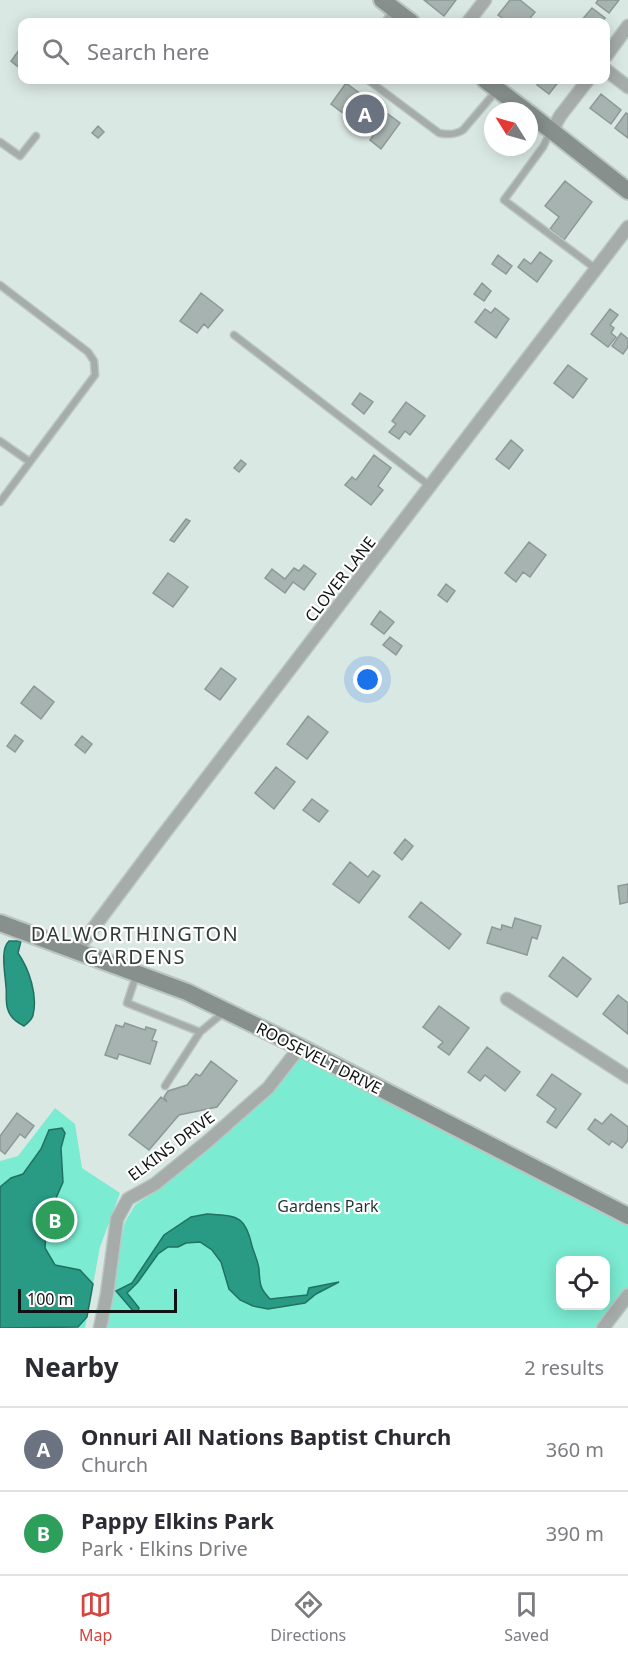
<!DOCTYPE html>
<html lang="en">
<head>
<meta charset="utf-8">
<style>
	body { margin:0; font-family:"Noto Sans",sans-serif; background:#f7f7f7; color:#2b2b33 }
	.controls { position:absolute; right:18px; bottom:18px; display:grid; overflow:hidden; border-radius:12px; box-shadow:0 3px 15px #0003 }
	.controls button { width:54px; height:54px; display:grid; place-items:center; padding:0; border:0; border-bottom:2px solid #e1e1e2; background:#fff; color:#2b2b33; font:30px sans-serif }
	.compass { position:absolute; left:484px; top:102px; width:54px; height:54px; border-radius:50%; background:#fff; box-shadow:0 3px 15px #0003; rotate:307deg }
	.scale { position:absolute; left:18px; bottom:15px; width:159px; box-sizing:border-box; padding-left:6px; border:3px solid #0f1312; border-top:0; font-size:16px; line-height:21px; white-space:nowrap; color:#0f1312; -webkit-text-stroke:4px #fff; paint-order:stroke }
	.you { position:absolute; left:368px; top:680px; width:21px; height:21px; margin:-15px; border:4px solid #fff; border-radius:50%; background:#1a73e8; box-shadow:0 0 0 9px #1a73e833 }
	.badge { display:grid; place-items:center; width:39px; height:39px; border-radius:50%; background:#d4453f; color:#fff; font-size:20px; font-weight:700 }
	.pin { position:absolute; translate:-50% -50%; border:3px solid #fff; box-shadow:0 2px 6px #0006 }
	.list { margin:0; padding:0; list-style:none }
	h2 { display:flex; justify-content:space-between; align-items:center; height:78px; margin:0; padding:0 24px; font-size:26px }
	h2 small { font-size:20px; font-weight:400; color:#7c7c81 }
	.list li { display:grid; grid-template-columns:39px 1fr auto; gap:18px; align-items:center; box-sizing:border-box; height:84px; padding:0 24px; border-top:2px solid #e1e1e2 }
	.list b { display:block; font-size:22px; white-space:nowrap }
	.list p { margin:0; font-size:20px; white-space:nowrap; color:#7c7c81 }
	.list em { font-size:20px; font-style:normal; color:#7c7c81 }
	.icon { flex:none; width:33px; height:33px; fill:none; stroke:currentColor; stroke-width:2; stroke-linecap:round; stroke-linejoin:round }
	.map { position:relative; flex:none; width:628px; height:1328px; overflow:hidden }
	.search { position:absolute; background:#fff; box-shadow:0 3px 15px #0003; left:18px; right:18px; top:18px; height:66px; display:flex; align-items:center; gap:15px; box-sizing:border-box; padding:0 21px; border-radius:12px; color:#7c7c81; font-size:22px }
	.sheet { height:246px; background:#fff }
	nav { display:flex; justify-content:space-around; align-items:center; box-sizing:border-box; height:84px; border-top:2px solid #e1e1e2; background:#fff; font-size:16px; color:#7c7c81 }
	nav a { display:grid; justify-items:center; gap:3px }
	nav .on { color:#d4453f }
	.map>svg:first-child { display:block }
	.green { fill:#7bebd2; fill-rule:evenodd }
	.water { fill:#299a84; stroke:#217262; stroke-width:1.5 }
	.building { fill:#a7b3b0; stroke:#8d9995; stroke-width:1.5 }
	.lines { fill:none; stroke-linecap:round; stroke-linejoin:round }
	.lane-casing { stroke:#bac6c2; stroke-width:9 }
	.street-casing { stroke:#bac6c2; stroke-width:15 }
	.secondary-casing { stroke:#bac6c2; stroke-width:20 }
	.lane { stroke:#a6acaa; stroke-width:6 }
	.street { stroke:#a6acaa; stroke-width:12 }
	.secondary { stroke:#88908e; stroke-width:16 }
	.labels { text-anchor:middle; stroke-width:4.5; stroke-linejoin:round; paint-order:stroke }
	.street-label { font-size:16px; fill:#0f1312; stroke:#fff }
	.park-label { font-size:16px; fill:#1d352f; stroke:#fff }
	.quarter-label { font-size:20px; letter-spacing:1.5px; fill:#323c39; stroke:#fff }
</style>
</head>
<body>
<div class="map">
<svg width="628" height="1328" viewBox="0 0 628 1328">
	<rect width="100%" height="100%" fill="#dae8e4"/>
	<path class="green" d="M302,1052L628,1220V1292L600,1328H103L125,1222L135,1205L159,1189L233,1125ZM560,1260H606V1306H560Z
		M55,1108L75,1124L82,1168L120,1193L100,1247L85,1328H0V1161L18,1156Z"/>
	<path class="water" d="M9,941H21L18,953C29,969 38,995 33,1015C32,1020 28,1023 24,1026C18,1023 10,1017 8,1010C5,1002 7,995 6,987C5,972 0,949 9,941Z
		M62,1128L65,1133L61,1148L63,1182L47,1219L45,1248L55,1265L80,1270L93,1284L87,1317L78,1327L0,1328V1187L11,1178L23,1174L41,1149L49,1130Z
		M207,1214C237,1216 245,1215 252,1246C254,1253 258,1261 259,1269C260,1283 259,1288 270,1299L307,1295L309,1288L339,1282L316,1294L305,1303L268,1309L253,1306L240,1300L229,1289L221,1262L212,1250L200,1242L186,1243L178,1247H168L158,1254L138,1282L127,1293L139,1308L138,1312H134L116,1291L132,1283L164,1235L191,1217Z"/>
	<path class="building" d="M424,0H456L444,16Z
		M510,0H520L535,12L527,22H508L498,15Z
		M598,0H619L609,13L596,3Z
		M592,8L605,18L602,22H580Z
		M22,46V70L11,61Z
		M539,80H560L549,94L537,85L541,81Z
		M346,83L400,123L381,149L370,140L373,136L331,104Z
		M601,94L621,110L611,124L590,108Z
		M626,113L628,114V138L615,128Z
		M98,126L104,132L98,138L92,133Z
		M565,181L592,202L564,240L550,229L559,217L545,206Z
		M540,252L552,261L537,282L518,267L524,259L531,264Z
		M498,255L512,266L506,274L492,264Z
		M482,283L491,291L484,301L474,294Z
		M201,293L223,310L208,328L204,324L197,333L180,321Z
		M495,308L509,319L496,338L475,322L485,309L491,313Z
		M610,309L618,315L610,325L614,328L611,333L616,337L608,347L591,334Z
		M621,333L628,339V347L623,354L612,346Z
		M568,365L587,379L573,398L554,383Z
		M360,393L373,402L364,414L352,404Z
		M406,402L425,416L410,435L405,431L399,439L389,432L396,424L392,421Z
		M511,440L523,450L509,469L496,459Z
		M374,455L391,468L378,486L383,490L371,505L345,485L352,477L356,480Z
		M241,460L246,464L239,472L234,468Z
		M186,519L190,521L174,542L170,540Z
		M529,542L546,555L530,577L523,572L516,582L505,573Z
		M304,565L316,574L304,590L293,582L285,593L265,578L272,569L285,579L294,568L299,571Z
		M168,573L188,587L173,607L153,593Z
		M446,584L455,591L447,602L438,595Z
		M380,611L394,622L384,634L371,624Z
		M390,637L402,646L396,655L383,645Z
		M221,668L236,679L220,700L205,689Z
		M34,686L54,702L41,719L21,703Z
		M308,716L328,732L307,759L287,744Z
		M15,735L23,741L15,752L7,746Z
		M82,736L92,744L85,753L75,745Z
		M276,767L295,782L274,809L255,793Z
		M312,799L328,811L319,822L303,810Z
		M405,839L413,846L402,860L394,853Z
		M350,862L368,877L373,871L380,876L359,903L333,884Z
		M628,884V902L620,904L618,886Z
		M421,902L461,934L449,949L409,917Z
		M515,918L541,926L537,939L532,937L527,955L487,943L492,927L501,930L502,925L512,928Z
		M563,957L591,979L577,997L549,976Z
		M618,995L628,1003V1034L603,1014Z
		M439,1006L469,1028L449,1055L438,1047L443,1042L423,1027Z
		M125,1023L145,1030L146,1027L156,1030L152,1040L157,1042L150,1064L119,1054L117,1059L105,1055L116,1025L123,1027Z
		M487,1047L520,1072L505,1091L485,1075L480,1081L468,1072Z
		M211,1061L237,1081L217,1107L179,1115L149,1150L129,1135L161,1097L167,1102L164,1097L168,1091L187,1085L196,1074L200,1076Z
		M552,1074L581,1094L556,1128L547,1122L556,1109L537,1095Z
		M17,1113L34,1126L25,1138L20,1134L5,1154L0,1150V1136Z
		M611,1114L628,1127V1140L622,1148L612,1141L609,1145L588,1129L595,1119L602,1124Z"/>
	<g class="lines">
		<g class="lane-casing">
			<path id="lane" d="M385,22L393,11
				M368,80L439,133C448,135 455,135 463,130L497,90
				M551,131L543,147L504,200L596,269
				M0,142L20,156L36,136
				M0,285L88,352L94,361L95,375L0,502
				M234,335L430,486
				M0,441L30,462
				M137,973L127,1003L200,1032L165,1086
				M200,1032L223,1013"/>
		</g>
		<g class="street-casing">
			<path id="street" d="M468,22L485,0
				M606,56L628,26
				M606,70L628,87
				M552,131L560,116L588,80
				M77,950L160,839L628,227
				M507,999L628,1077
				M100,1328L107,1294L117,1219L128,1199L155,1184L208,1141L268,1088L300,1047
				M603,1328L628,1295"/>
		</g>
		<g class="secondary-casing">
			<path id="secondary" d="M382,0L411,22
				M485,80L526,111
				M529,113L628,191
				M0,923L187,992L300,1047L628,1216"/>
		</g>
		<use href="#lane" class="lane"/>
		<use href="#street" class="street"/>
		<use href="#secondary" class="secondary"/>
	</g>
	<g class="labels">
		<g class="street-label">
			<text transform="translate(340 579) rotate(-52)" y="6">CLOVER LANE</text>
			<text transform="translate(319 1058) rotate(27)" y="6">ROOSEVELT DRIVE</text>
			<text transform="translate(171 1146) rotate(-37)" y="6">ELKINS DRIVE</text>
		</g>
		<g class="park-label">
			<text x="328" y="1212">Gardens Park</text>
		</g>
		<g class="quarter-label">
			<text x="135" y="941">DALWORTHINGTON<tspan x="135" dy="23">GARDENS</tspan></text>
		</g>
	</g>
</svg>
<div class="controls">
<button><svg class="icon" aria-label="locate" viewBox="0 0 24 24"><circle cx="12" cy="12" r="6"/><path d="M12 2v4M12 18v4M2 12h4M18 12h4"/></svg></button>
</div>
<svg class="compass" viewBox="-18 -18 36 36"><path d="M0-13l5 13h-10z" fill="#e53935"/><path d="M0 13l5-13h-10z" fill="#7c7c81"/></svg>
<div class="scale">100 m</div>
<div class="you"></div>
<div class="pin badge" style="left:365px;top:114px;background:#6b7280">A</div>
<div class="pin badge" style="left:55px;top:1220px;background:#2e9e5b">B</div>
<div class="search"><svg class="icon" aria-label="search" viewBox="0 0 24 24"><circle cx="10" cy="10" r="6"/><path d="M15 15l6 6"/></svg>Search here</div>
</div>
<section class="sheet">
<h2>Nearby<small>2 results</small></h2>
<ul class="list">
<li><span class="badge" style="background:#6b7280">A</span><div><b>Onnuri All Nations Baptist Church</b><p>Church</p></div><em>360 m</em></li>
<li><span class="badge" style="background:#2e9e5b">B</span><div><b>Pappy Elkins Park</b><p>Park · Elkins Drive</p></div><em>390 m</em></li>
</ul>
</section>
<nav>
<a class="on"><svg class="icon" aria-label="map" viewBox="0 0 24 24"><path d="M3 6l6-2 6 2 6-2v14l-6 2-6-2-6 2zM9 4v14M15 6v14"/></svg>Map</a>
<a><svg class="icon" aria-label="directions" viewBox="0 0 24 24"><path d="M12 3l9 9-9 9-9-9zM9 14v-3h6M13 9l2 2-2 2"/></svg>Directions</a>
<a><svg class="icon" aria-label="saved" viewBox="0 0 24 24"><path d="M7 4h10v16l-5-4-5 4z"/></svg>Saved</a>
</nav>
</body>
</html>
